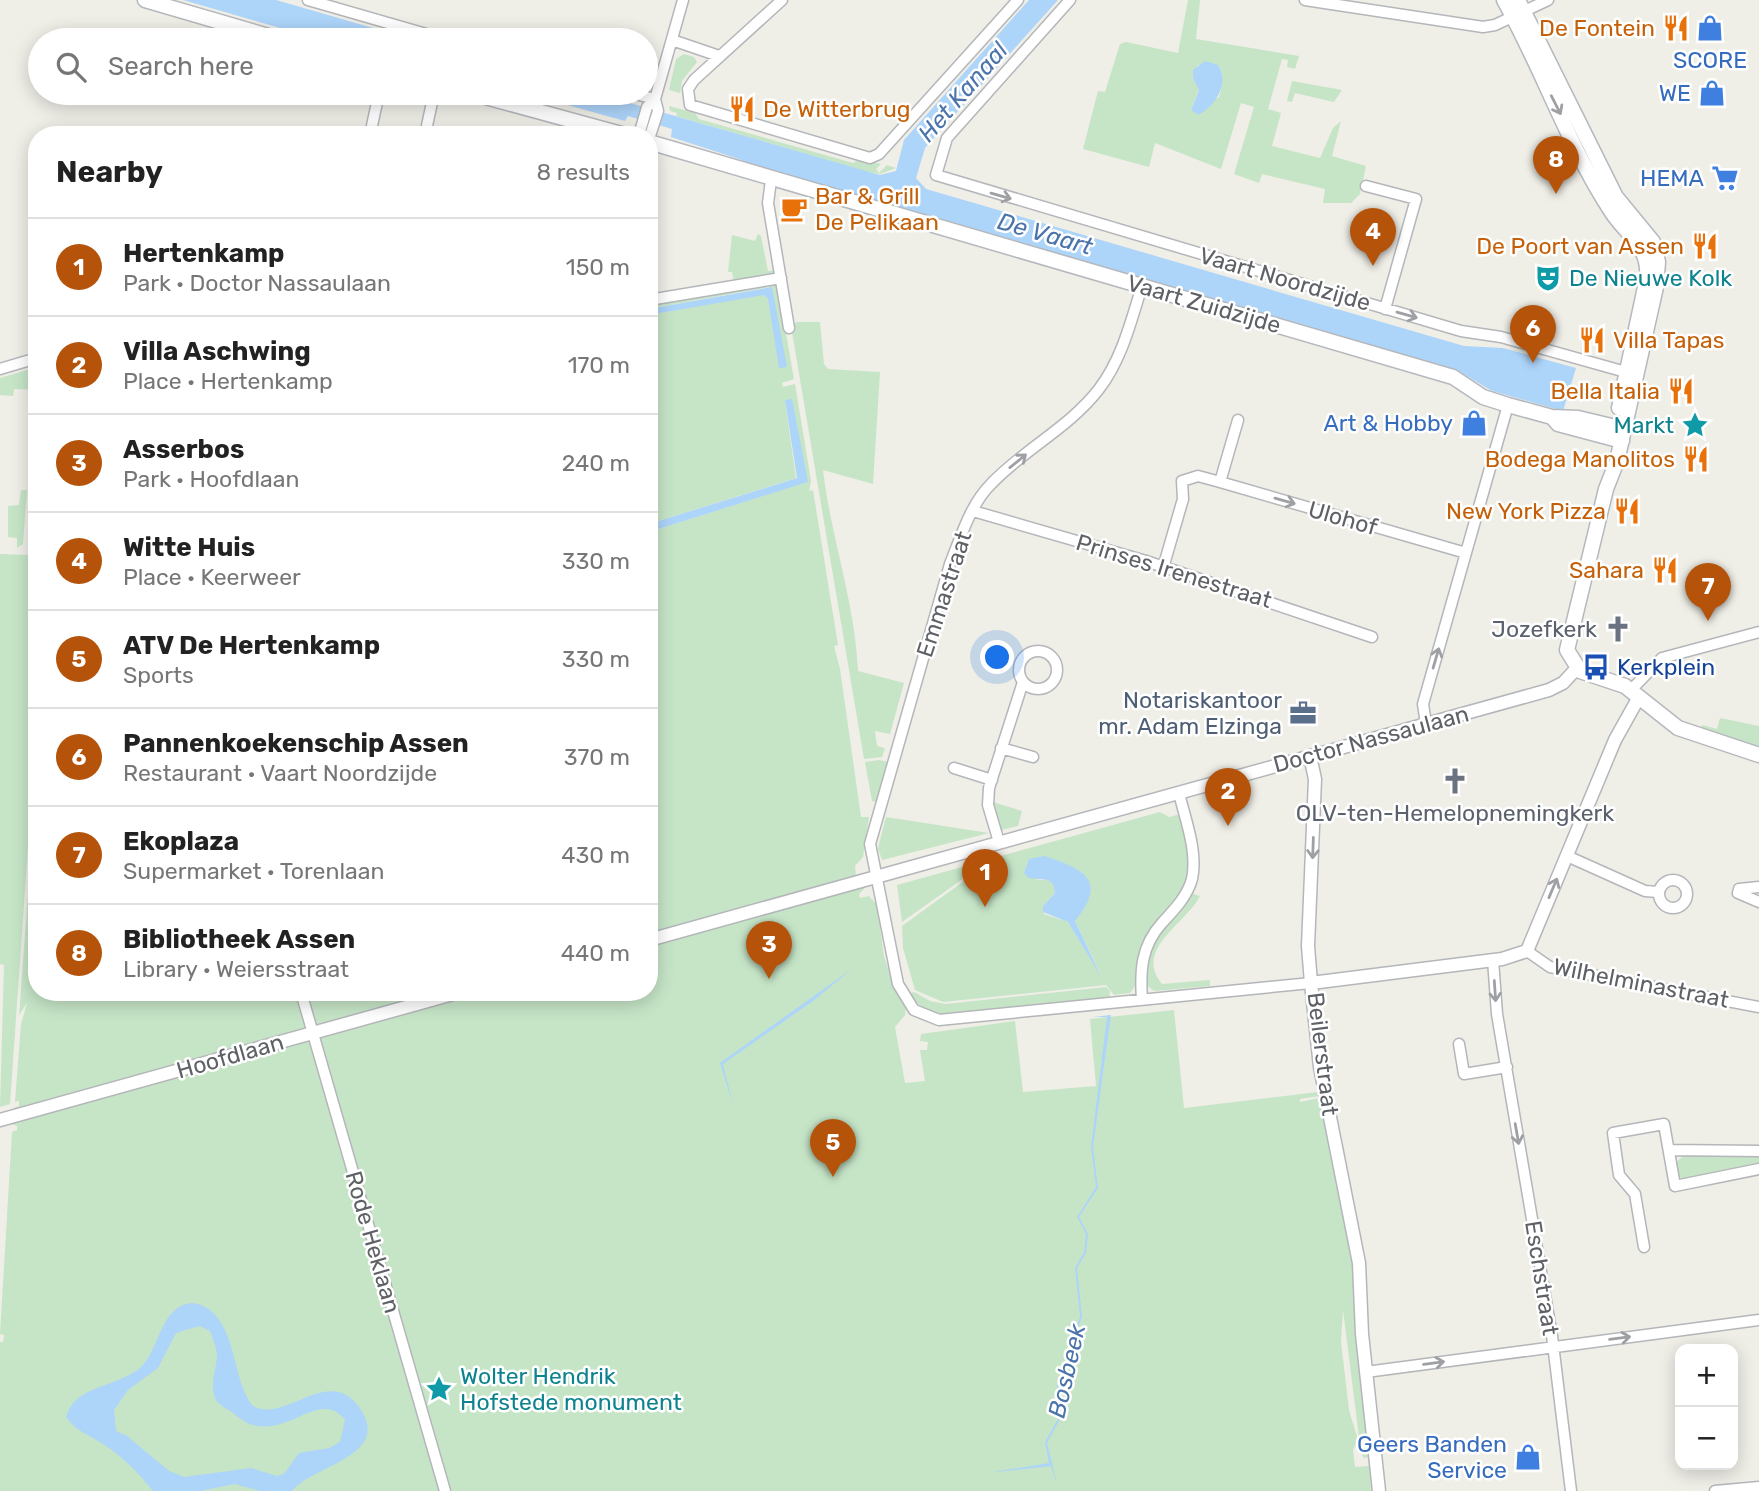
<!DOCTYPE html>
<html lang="en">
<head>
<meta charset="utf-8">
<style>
	body { margin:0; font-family:Rubik,sans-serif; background:#f2f2f2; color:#222 }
	.controls { position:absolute; right:21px; bottom:21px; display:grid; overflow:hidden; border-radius:14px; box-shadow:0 4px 18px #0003 }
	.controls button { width:63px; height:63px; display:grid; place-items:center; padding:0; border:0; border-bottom:2px solid #e0e0e0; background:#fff; color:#222; font:35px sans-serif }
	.you { position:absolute; left:998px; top:658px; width:24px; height:24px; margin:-18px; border:5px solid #fff; border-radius:50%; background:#1a73e8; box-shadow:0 0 0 10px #1a73e833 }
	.badge { display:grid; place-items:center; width:46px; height:46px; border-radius:50%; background:#b45309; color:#fff; font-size:23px; font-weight:700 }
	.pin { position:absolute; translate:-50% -58px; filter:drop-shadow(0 2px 4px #0008) }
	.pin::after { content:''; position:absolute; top:37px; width:24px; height:21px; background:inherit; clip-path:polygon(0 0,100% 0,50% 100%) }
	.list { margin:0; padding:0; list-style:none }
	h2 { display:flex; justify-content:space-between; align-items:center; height:91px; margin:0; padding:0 28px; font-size:30px }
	h2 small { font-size:23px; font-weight:400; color:#767676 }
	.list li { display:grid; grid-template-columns:46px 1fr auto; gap:21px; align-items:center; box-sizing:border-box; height:98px; padding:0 28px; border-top:2px solid #e0e0e0 }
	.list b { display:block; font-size:26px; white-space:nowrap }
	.list p { margin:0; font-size:23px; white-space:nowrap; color:#767676 }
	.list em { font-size:23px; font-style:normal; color:#767676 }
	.icon { flex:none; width:38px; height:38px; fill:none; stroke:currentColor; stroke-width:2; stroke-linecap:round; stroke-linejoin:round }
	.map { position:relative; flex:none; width:1759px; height:1491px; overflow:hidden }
	.search { position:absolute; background:#fff; box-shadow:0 4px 18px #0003; left:28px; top:28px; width:630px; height:77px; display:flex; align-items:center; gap:18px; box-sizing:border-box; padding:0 24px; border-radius:38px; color:#767676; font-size:26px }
	.panel { position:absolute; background:#fff; box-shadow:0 4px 18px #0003; left:28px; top:126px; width:630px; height:875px; border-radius:28px }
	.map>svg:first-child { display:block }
	.green { fill:#c6e5c7; fill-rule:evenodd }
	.water { fill:#add4f9; fill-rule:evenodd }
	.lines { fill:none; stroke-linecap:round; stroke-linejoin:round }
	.minor-casing { stroke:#b4b6ba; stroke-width:13 }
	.tertiary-casing { stroke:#b4b6ba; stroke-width:15 }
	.secondary-casing { stroke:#b5b8bd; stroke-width:17 }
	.minor { stroke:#fff; stroke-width:10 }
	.tertiary { stroke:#fff; stroke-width:12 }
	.secondary { stroke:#fff; stroke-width:14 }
	.oneway { stroke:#9ea0a3 }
	.labels { text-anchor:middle; stroke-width:5; stroke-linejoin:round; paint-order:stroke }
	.food-label { font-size:23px; fill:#c56008; stroke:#fff; text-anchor:end }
	.shop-label { font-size:23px; fill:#366cbe; stroke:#fff; text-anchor:end }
	.culture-label { font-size:23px; fill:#0d838f; stroke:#fff; text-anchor:start }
	.street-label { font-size:23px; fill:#5e6166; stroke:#fff }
	.worship-label { font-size:23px; fill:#5b616d; stroke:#fff; text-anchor:end }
	.transit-label { font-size:23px; fill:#164399; stroke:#fff; text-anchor:start }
	.service-label { font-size:23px; fill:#4e5e75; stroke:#fff; text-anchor:end }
	.water-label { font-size:24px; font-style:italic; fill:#4b74ab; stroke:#fff }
</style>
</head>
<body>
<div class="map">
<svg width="1759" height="1491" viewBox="0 0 1759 1491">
	<rect width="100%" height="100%" fill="#efeee7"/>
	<path class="green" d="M1188,0H1200L1196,39L1299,56L1295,69L1287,67L1288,60L1282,59L1268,109L1281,113L1272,146L1320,158L1333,128L1341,121L1332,156L1366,166L1360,194L1351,203H1323L1325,189L1262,174L1259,183L1234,174L1254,107L1241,103L1221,169L1155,143L1149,167L1083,149L1098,91L1105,92L1120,44L1126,42L1178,53ZM1198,65H1218C1225,75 1222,86 1219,97L1191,110L1199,89L1193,78Z
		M684,54L694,57L697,62L682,81L680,93L669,90L676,59Z
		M1292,81L1342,90L1334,102L1295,93L1292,102L1287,101Z
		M669,106L695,113L699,119L853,163L859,160L881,164L876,169L879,173L887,165L896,168L880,174L868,172L676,116L677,113L670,111Z
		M758,234L761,236L768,271L776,270L770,277L734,283L732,272H728L732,235L755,241Z
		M777,282L794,379L782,383L783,387L795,384L811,481L809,491L813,490L838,645L834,646L840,669L861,817H869L863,857L855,866L856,876L865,888L859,894L860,898L869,896L877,905L884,956L894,987L906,1007L905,1015L895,1027L905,1083L925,1081L920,1050H927L928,1042L920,1041L921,1034L1015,1021L1023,1092L1096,1086L1090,1019L1107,1017L1101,1091L1109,1017L1174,1010L1184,1108L1318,1092L1319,1096L1300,1099V1102L1319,1098L1352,1264L1369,1457L1364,1458L1361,1453L1343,1310L1341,1342L1349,1410L1358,1440L1353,1450L1355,1467L1369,1466L1371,1491H0V1342H3L4,1335L0,1334L12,1132L17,1130V1126L12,1124L17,1122L18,1111L13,1108L19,1106V1101L15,1102L21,1024L27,1003L19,1015L32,841L37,840V992H649V532L807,482L785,401L796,478L649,524V315L764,294L768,299L770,287L649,309V304Z
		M797,322H820L824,364L828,369L880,372L873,484L823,470C831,538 855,602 858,671L904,683L890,734L875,731L877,746L885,748L882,757L864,759L791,326Z
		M37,367V390L14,389L13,396L0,395V378Z
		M33,447H37V718L10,1104L0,1107L4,965L0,964V554L29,555L36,454L32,453Z
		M21,490H27L23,544L17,548V538L8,537V506L19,505Z
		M1720,718L1759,726V749L1701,731L1702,725L1717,729Z
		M879,760L888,762L876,802L872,801L865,762Z
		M993,802L1022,811L1018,826L1001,830Z
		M1160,812L1169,817L1181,814C1186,839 1197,869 1182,893C1174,906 1160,915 1155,928C1147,949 1144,977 1130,993L1114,995L1106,985L943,1002L915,990L903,948L902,926L997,857ZM1082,872L1075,921L1102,977L1068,922L1044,914L1043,906L1055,893L1053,883L1048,880H1035Z
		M886,817L989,833L882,860L878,848Z
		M991,859L902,922L897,885Z
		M1190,893L1200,896C1186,924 1133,949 1162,984L1210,980V986L1154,991L1144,983L1148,954L1161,930H1164L1191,898Z
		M1106,987L1110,991L1109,999L943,1016L926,1011L908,994L914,992L930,1001L946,1004Z
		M1685,1155H1759V1165L1683,1179L1678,1175L1676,1162Z"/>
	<path class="water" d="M183,0H276L415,40H322Z
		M1029,0H1058L925,148L916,178L926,189L1464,346L1503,348L1576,368L1563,411L1492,391L1455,369L770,173L739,159L671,137L672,129L628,116L625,121L524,93H595L880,175L896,171L904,140Z
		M1205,61L1218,65C1230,83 1216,105 1199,115L1191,110L1199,90L1193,78V70Z
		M772,287L787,367L779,368L768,299L764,295L649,315V309Z
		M792,399L808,482L649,532V524L797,478L785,400Z
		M1044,856C1085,869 1108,881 1075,921L1102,978L1068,922L1043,912V906L1055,893L1053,884L1048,880L1029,878L1024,873L1029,859Z
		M853,968L813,1001L723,1064L733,1105L720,1063Z
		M1111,1015L1093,1147L1098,1188L1079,1217L1088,1234L1086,1253L1077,1268L1082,1316L1059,1391L1060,1419L1047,1443L1057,1484L1051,1466L988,1473L1049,1463L1045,1442L1058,1419L1056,1390L1080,1316L1075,1268L1084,1252L1086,1234L1077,1217L1096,1187L1091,1147L1107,1017H1093Z
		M194,1303C238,1312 230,1378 253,1406C284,1424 329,1364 359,1407C394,1456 313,1465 292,1491H260L235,1484L200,1491H153C138,1472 119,1453 98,1441C85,1433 75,1430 66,1417C75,1384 118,1388 141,1367C160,1349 161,1303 194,1303ZM199,1326L210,1331C213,1339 217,1349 217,1357C216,1370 209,1387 216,1400C220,1406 228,1409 233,1413C278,1455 317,1383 345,1420L340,1442L329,1448L299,1453L284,1474L277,1476L251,1468L184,1477L169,1471L127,1436L116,1431L114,1410L128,1390L158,1368L176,1333Z"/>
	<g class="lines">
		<g class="minor-casing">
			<path id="minor" d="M308,0L447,40
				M782,0L694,80L688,89L690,105L870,158L879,154L1018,0
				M1070,0L947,138L936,175L1461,331L1501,337L1633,374
				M1305,0L1483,27L1495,25L1548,0
				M672,40L719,56
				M631,93L655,99L683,0
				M370,135L379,93
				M425,135L434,93
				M639,135L647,107L655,99L658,111L649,139
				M771,180L768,203L789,328
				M1366,186L1416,199L1385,309
				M1142,286C1131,321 1122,359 1099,389C1069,428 1024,449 991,484C970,505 961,537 950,564L870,844L898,984L914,1010L939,1020L1311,983
				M649,300L781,278
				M0,369L37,358
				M1220,482L1466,553
				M973,511L1146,561L1372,637
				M1163,568L1183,499L1182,481L1198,476L1220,482L1238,420
				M1019 670a19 19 0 1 1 38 0a19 19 0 1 1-38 0Z
				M1631,690L1662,658L1759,632
				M1426,724L1423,704L1508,405
				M1001,748L1033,757
				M954,768L992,780
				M999,842L988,805L989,788L1023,682
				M1567,856L1645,891L1658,892
				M1659 894a14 14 0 1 1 28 0a14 14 0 1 1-28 0Z
				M1759,887L1739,889L1738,893L1759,902
				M1527,951L1550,967L1759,1007
				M1493,960L1497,1014L1552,1336L1571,1491
				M301,992L445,1491
				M1142,1000C1140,971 1141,946 1162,923C1174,910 1187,897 1192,879C1198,851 1185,819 1179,793
				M1459,1044L1464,1074L1507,1067
				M1670,1150L1759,1151
				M1644,1247L1635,1194L1619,1175L1613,1133L1664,1124L1675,1186L1759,1169
				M1366,1372L1759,1320
				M1715,1491L1759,1487"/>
		</g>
		<g class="tertiary-casing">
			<path id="tertiary" d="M1310,756L1315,779L1308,946L1311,983L1320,1067L1359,1263L1362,1334L1379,1491
				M649,940L1549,690L1563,683L1577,668
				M1311,983L1502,959L1527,951L1615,740L1639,697
				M0,1120L460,992"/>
		</g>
		<g class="secondary-casing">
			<path id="secondary" d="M145,0L282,40
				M1504,0C1542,68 1568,145 1611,211C1626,235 1650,245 1647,278L1619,408
				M1518,0L1616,197L1653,242L1658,262L1656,287L1617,461L1606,489L1567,650L1580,671L1625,686L1678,728L1759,755
				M471,93L625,135
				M649,142L1453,377L1483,397L1508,405L1552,417L1578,418L1624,429
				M1552,417L1558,424L1622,441"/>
		</g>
		<use href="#minor" class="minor"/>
		<use href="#tertiary" class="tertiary"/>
		<use href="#secondary" class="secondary"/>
	</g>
	<defs><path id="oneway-shaft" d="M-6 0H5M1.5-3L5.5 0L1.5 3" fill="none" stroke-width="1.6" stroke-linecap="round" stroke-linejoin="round" transform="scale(1.75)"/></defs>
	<g class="oneway">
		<use href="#oneway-shaft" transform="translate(1556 105) rotate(63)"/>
		<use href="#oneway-shaft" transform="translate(1001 196) rotate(16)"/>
		<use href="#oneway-shaft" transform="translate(1407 315) rotate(16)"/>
		<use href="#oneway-shaft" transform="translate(1018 461) rotate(-39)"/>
		<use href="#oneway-shaft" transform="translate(1285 501) rotate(16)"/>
		<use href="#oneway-shaft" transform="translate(1436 658) rotate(-74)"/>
		<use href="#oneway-shaft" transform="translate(1313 848) rotate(92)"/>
		<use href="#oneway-shaft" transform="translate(1553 888) rotate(-67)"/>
		<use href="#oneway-shaft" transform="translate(1495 991) rotate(86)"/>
		<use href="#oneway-shaft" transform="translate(1517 1134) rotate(80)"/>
		<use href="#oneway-shaft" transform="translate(1620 1338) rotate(-7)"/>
		<use href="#oneway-shaft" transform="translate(1434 1363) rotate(-8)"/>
	</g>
	<defs>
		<g id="restaurant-bare" transform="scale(2.1)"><path d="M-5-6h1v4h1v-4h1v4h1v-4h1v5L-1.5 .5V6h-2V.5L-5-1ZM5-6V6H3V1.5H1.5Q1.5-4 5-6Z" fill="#e8710a" stroke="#fff" stroke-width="2.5" paint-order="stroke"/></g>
		<g id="shop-bare" transform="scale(2.1)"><path d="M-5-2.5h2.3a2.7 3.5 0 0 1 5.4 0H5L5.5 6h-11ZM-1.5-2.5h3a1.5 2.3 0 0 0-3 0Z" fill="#3f7fe0" stroke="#fff" stroke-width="2.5" paint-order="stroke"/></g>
		<g id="supermarket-bare" transform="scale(2.1)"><path d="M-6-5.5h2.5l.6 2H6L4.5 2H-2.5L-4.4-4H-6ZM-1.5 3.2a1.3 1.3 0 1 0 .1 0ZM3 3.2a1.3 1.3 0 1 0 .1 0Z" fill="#3f7fe0" stroke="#fff" stroke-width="2.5" paint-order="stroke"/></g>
		<g id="cafe-bare" transform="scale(2.1)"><path d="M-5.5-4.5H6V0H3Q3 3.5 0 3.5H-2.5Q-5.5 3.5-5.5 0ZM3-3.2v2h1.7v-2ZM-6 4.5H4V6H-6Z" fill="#e8710a" stroke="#fff" stroke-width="2.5" paint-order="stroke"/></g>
		<g id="theatre-bare" transform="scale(2.1)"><path d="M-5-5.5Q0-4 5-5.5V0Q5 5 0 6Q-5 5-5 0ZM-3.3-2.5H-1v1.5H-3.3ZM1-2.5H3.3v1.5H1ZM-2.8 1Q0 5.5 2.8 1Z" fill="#0f9aa8" stroke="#fff" stroke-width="2.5" paint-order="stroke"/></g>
		<g id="sight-bare" transform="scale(2.1)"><path d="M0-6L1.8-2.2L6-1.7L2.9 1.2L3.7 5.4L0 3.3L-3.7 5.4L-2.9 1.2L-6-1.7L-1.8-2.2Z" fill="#0f9aa8" stroke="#fff" stroke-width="2.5" paint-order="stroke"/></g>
		<g id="church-bare" transform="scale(2.1)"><path d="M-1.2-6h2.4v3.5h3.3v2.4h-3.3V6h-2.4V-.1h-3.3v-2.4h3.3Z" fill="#6b7280" stroke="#fff" stroke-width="2.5" paint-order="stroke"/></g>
		<g id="bus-bare" transform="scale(2.1)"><path d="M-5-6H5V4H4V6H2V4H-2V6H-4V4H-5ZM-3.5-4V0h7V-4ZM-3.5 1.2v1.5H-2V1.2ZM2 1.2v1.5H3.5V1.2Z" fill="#1a4fb4" stroke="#fff" stroke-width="2.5" paint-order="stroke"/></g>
		<g id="office-bare" transform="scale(2.1)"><path d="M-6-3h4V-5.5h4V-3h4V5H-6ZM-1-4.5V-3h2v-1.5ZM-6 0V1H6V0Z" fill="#5c6f8a" stroke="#fff" stroke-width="2.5" paint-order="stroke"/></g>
	</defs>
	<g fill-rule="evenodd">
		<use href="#restaurant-bare" x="1676" y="28"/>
		<use href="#shop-bare" x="1710" y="28"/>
		<use href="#shop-bare" x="1712" y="93"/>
		<use href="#restaurant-bare" x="742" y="109"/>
		<use href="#supermarket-bare" x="1725" y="178"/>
		<use href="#cafe-bare" x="794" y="209"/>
		<use href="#restaurant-bare" x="1705" y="246"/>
		<use href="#theatre-bare" x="1548" y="278"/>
		<use href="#restaurant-bare" x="1592" y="340"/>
		<use href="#restaurant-bare" x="1681" y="391"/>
		<use href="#shop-bare" x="1474" y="423"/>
		<use href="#sight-bare" x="1695" y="425"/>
		<use href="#restaurant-bare" x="1696" y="459"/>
		<use href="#restaurant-bare" x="1627" y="511"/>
		<use href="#restaurant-bare" x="1665" y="570"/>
		<use href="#church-bare" x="1618" y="629"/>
		<use href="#bus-bare" x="1596" y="667"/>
		<use href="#office-bare" x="1303" y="713"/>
		<use href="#church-bare" x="1455" y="781"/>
		<use href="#sight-bare" x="439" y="1389"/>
		<use href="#shop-bare" x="1528" y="1457"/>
	</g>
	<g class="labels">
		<g class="food-label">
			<text x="1655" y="36">De Fontein</text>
			<text x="763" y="117" text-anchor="start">De Witterbrug</text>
			<text x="815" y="204" text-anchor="start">Bar &amp; Grill<tspan x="815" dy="26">De Pelikaan</tspan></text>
			<text x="1684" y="254">De Poort van Assen</text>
			<text x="1613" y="348" text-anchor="start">Villa Tapas</text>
			<text x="1660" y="399">Bella Italia</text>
			<text x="1675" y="467">Bodega Manolitos</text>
			<text x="1606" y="519">New York Pizza</text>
			<text x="1644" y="578">Sahara</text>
		</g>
		<g class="shop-label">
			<text x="1710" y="68" text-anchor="middle">SCORE</text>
			<text x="1691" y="101">WE</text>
			<text x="1704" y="186">HEMA</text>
			<text x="1453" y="431">Art &amp; Hobby</text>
			<text x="1507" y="1452">Geers Banden<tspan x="1507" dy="26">Service</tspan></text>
		</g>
		<g class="culture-label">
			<text x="1569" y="286">De Nieuwe Kolk</text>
			<text x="1674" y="433" text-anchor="end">Markt</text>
			<text x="460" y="1384">Wolter Hendrik<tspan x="460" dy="26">Hofstede monument</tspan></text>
		</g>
		<g class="street-label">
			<text transform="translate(1285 279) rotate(16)" y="8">Vaart Noordzijde</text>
			<text transform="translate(1204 304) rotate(16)" y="8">Vaart Zuidzijde</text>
			<text transform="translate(1343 518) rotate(16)" y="8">Ulohof</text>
			<text transform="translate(1174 571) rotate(17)" y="8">Prinses Irenestraat</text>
			<text transform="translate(944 594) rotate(-72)" y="8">Emmastraat</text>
			<text transform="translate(1371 739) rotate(-15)" y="8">Doctor Nassaulaan</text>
			<text transform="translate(1641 983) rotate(11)" y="8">Wilhelminastraat</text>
			<text transform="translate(1323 1054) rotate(83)" y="8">Beilerstraat</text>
			<text transform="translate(230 1056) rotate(-16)" y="8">Hoofdlaan</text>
			<text transform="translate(373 1242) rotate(74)" y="8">Rode Heklaan</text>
			<text transform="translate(1542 1278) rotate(81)" y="8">Eschstraat</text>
		</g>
		<g class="worship-label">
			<text x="1597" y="637">Jozefkerk</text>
			<text x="1455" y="821" text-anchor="middle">OLV-ten-Hemelopnemingkerk</text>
		</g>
		<g class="transit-label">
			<text x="1617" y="675">Kerkplein</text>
		</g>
		<g class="service-label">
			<text x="1282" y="708">Notariskantoor<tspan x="1282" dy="26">mr. Adam Elzinga</tspan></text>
		</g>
		<g class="water-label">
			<text transform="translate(963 92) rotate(-49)" y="8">Het Kanaal</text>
			<text transform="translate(1045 234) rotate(16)" y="8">De Vaart</text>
			<text transform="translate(1067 1371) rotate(-77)" y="8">Bosbeek</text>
		</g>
	</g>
</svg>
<div class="controls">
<button>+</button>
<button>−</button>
</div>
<div class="you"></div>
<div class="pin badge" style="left:985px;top:907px">1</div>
<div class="pin badge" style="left:1228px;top:826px">2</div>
<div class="pin badge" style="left:769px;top:979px">3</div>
<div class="pin badge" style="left:1373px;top:266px">4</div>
<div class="pin badge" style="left:833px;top:1177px">5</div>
<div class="pin badge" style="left:1533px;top:363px">6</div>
<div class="pin badge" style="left:1708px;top:621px">7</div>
<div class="pin badge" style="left:1556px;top:194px">8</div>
<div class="search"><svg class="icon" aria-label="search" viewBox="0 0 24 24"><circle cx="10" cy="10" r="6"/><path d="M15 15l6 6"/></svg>Search here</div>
<section class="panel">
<h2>Nearby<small>8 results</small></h2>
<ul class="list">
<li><span class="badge">1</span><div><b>Hertenkamp</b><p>Park · Doctor Nassaulaan</p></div><em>150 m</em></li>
<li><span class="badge">2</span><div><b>Villa Aschwing</b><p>Place · Hertenkamp</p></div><em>170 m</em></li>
<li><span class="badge">3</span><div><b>Asserbos</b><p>Park · Hoofdlaan</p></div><em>240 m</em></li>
<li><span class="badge">4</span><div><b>Witte Huis</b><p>Place · Keerweer</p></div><em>330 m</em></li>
<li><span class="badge">5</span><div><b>ATV De Hertenkamp</b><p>Sports</p></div><em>330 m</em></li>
<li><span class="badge">6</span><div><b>Pannenkoekenschip Assen</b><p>Restaurant · Vaart Noordzijde</p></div><em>370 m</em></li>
<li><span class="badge">7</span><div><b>Ekoplaza</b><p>Supermarket · Torenlaan</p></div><em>430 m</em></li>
<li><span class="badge">8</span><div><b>Bibliotheek Assen</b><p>Library · Weiersstraat</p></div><em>440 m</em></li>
</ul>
</section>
</div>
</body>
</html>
